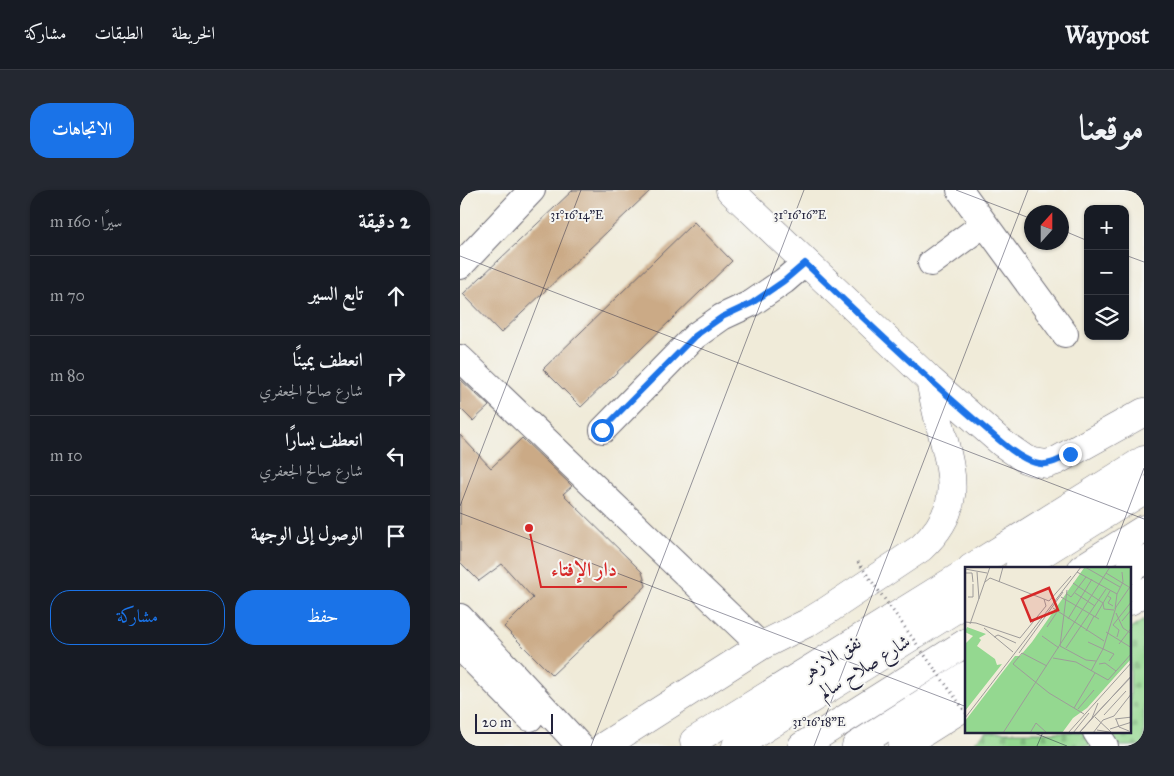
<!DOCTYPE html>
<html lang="ar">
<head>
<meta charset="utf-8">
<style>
	body { margin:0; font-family:"IM FELL Great Primer",Amiri,serif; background:#242831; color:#f1f3f6; direction:rtl }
	.controls { position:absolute; right:15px; top:15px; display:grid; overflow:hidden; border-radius:10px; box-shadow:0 1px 4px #0004 }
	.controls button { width:45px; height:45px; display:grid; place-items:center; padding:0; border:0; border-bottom:1px solid #363941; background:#171b24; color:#f1f3f6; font:25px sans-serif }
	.compass { position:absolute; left:564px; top:15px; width:45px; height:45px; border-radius:50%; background:#171b24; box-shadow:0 1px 4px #0004; rotate:21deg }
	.scale { position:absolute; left:15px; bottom:12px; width:78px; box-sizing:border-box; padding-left:5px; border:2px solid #22223b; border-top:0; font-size:14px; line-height:18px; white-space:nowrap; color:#22223b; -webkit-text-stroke:4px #f6f6f2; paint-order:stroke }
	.stop { position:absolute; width:15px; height:15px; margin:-11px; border:4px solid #1a73e8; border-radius:50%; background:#fff }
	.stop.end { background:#1a73e8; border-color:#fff; box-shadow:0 1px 5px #0008 }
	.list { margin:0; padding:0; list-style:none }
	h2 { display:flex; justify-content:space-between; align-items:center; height:65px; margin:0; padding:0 20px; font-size:21px }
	h2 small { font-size:16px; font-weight:400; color:#9ea1a6 }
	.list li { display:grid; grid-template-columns:32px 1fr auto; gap:15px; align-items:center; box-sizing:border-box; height:80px; padding:0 20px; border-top:1px solid #363941 }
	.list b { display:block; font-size:19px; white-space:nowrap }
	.list p { margin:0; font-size:16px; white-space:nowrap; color:#9ea1a6 }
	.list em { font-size:16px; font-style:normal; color:#9ea1a6 }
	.actions { display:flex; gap:10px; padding:15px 20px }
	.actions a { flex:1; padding:11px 0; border:1px solid #1a73e8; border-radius:20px; text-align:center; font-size:18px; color:#1a73e8 }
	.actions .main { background:#1a73e8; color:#fff }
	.icon { flex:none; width:28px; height:28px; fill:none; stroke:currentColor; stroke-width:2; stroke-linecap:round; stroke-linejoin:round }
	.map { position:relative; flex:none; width:684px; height:556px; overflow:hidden; direction:ltr; border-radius:20px }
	header { display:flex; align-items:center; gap:30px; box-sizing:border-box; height:70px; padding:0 25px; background:#171b24; border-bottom:1px solid #363941 }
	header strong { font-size:24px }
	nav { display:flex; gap:28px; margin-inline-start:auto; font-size:18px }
	.intro { display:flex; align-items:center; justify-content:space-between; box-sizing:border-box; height:120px; padding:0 30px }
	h1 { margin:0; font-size:35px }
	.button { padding:12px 22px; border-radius:20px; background:#1a73e8; color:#fff; font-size:18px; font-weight:700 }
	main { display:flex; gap:30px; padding:0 30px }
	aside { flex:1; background:#171b24; border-radius:20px; box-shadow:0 1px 4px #0004 }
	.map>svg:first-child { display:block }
	.cemetery { fill:url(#cemetery-stones); stroke:#5b7d66 }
	.building { fill:#cbaa86 }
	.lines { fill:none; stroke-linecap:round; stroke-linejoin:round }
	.minor-casing { stroke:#6a6872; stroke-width:28 }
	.major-casing { stroke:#6a6872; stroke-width:29 }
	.highway-casing { stroke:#6a6872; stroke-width:29 }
	.minor { stroke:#fff; stroke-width:26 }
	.major { stroke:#fff; stroke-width:28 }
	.highway { stroke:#fff; stroke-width:28 }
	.path-bridge { stroke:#6a6872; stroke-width:3; stroke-dasharray:1 4; stroke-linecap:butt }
	.route { stroke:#1a73e8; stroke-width:6 }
	.ticks { fill:none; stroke:#22223b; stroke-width:1; stroke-opacity:0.45 }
	.labels { text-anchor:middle; stroke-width:4; stroke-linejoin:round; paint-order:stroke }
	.street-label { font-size:19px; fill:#22223b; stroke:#f6f6f2 }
	.inset-road { fill:none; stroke:#9e9b9a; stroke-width:1 }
	.view { fill:#d62828; fill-opacity:0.15; stroke:#d62828; stroke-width:2.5 }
	.inset-edge { fill:none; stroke:#22223b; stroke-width:2.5 }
	.ticks-label { font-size:12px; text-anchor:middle; fill:#22223b; stroke:#f6f6f2; stroke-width:4; stroke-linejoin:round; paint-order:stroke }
	.leader { fill:none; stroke:#d62828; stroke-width:2 }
	.callout-dot { fill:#d62828; stroke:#f6f6f2; stroke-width:2 }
	.callout-label { font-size:20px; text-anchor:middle; font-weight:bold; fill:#d62828; stroke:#f6f6f2; stroke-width:4; stroke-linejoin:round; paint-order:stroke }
</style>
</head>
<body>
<header>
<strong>Waypost</strong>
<nav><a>الخريطة</a><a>الطبقات</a><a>مشاركة</a></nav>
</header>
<div class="intro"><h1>موقعنا</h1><a class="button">الاتجاهات</a></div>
<main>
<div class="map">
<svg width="684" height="556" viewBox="0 0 684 556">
	<defs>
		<pattern id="cemetery-stones" width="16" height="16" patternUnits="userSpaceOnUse" patternTransform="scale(1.25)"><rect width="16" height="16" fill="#94d890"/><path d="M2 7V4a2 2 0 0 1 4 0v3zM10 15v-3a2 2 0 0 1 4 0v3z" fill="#7fb97d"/></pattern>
	</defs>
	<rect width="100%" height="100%" fill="#f6f6f2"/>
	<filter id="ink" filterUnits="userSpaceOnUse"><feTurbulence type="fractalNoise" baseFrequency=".02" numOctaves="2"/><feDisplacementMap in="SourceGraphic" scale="10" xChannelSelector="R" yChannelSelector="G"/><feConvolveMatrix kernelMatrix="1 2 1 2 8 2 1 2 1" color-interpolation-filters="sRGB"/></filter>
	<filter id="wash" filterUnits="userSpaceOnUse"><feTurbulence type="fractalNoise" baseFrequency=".0096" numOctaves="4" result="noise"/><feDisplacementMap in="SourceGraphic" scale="20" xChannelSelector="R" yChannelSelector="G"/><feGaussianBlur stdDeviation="1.12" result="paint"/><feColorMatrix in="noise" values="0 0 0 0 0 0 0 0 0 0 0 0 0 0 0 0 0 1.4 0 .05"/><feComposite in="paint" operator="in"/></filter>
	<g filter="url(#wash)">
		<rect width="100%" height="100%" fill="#f0ebd9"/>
		<path class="cemetery" d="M684,430V556H510L526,542H670V439Z"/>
		<g id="blocks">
			<path class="building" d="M113,0H191L41,143L3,104Z
				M234,32L272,71L121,217L83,179Z
				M0,189L29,216L13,231L0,218Z
				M0,245L31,278L62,248L112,296L103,304L182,382L186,396L92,485L44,437L73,408L42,374L19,391L0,372Z"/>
		</g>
	</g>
	<g filter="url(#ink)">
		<use href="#blocks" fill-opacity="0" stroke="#6a6872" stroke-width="1"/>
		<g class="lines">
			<g class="minor-casing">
				<path id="minor" d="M500,0L605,144
					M471,73L524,34
					M0,76L72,0
					M0,168L301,456
					M143,240L235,146L262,127L292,113L324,91L345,73
					M0,427L120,556
					M0,457L70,528
					M636,542L645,556"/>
			</g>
			<g class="major-casing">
				<path id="major" d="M270,0L470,190L542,253L565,269L574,272L587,274L596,271L684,222
					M511,378L684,270
					M670,379L684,370
					M670,411L684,402
					M234,551L507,382
					M144,556L301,456L347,433L368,420L461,358C504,318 493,286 480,235C476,221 473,205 470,190
					M396,556L507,485
					M442,556L507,515"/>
			</g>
			<g class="highway-casing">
				<path id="highway" d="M559,378L684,300
					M622,378L684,339
					M276,556L507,412
					M342,556L507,452"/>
			</g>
			<use href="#minor" class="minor"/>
			<use href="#major" class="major"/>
			<use href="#highway" class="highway"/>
			<path class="path-bridge" d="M398,372L507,524"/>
		</g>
	</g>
	<g class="lines" filter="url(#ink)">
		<path class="route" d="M142,240L235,146L262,127L292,113L324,91L345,73C400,125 455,178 513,228C531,242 553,266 575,273C588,277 599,270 610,264"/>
	</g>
	<path class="ticks" d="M496,0L572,29M602,40L628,51M665,65L684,72M0,66L684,329M0,316L121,0M0,323L507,517M646,378L684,278M572,542L607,556M131,556L344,0M354,556L568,0M577,556L583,542"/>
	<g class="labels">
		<g class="street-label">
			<text transform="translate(371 467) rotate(-32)" y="7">نفق الازهر</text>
			<text transform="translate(404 476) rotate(-32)" y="7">شارع صلاح سالم</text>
		</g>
	</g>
	<g transform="translate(505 377)">
		<rect width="166" height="166" fill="#f0ebd9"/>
		<path d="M166,0V92L122,141L108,151L97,166H0V154L50,89H55L67,75L119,1Z" fill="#94d890"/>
		<path d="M2,60L21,67L14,71L16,73L12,79L30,92L32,98L37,97L0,144V77L8,69L0,65Z" fill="#94d890"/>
		<path class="inset-road" d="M120,0L155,20M0,2L22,6M12,5L14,32M112,5L152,27M0,6H7L8,15M141,6L164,20M20,15L25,11L84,34L106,9M34,15L38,0M108,16L138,36M102,23L95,79L121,93L131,94M110,26L130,39M102,27L106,30L121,10M143,29L146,31L143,36L148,39M3,30H8V17M96,30L134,52M138,36L139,42L149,43M88,41L139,74M150,42L152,27L158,15L157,5M151,46L158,61L167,67M130,50L145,24M103,52L127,12M157,54L167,42M0,55L11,56L55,71L81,39L79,32M5,57L25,0M82,60L92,45M19,61L48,85M121,64L129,49M141,65L167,81M77,69L94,81M29,70L33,68L51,76M152,70L154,63L148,58L167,34M123,75L149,87L144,94M154,77L167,60M101,81L141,22M54,86L98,25M57,86L48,97L84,126L119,147M57,86L82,99M88,91L111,95L143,113L167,86M134,97L140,96L151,104M126,104L138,82L151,40L167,17M109,141L130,106M113,142L129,123M139,148L161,124M130,150L146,165M0,151L116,0M127,151L167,109M150,152L167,150M151,152L154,160L164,164M145,162L167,155M132,163L150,166M38,166L145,0M65,166L71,156L82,166M103,166L167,95M108,166L124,146M114,166L127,151L133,136M114,166L167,108M128,166L138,153L149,149L167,126"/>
		<path class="view" d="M84,21L93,43L66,54L57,32Z"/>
		<rect width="166" height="166" class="inset-edge"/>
	</g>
	<g class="ticks-label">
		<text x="117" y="29">31°16'14"E</text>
		<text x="340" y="29">31°16'16"E</text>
		<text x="359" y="536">31°16'18"E</text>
	</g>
	<path class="leader" d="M69 338L81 397H167"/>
	<circle class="callout-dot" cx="69" cy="338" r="5"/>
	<g class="callout-label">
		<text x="124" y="386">دار الإفتاء</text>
	</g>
</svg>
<div class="controls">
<button>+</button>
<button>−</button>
<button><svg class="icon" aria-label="layers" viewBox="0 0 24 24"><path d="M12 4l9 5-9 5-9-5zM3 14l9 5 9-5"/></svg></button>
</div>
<svg class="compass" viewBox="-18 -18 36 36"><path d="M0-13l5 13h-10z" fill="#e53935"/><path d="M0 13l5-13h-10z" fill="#9ea1a6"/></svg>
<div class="scale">20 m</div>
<div class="stop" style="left:142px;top:240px"></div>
<div class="stop end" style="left:610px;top:264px"></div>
</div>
<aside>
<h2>2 دقيقة<small>سيرًا · 160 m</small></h2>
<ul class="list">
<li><svg class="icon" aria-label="ahead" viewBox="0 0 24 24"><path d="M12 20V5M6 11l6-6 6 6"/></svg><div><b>تابع السير</b></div><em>70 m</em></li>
<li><svg class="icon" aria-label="right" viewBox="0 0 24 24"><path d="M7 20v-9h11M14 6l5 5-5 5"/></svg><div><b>انعطف يمينًا</b><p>شارع صالح الجعفري</p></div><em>80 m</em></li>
<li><svg class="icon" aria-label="left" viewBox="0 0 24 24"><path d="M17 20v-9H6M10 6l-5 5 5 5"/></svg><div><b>انعطف يسارًا</b><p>شارع صالح الجعفري</p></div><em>10 m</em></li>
<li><svg class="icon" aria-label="arrive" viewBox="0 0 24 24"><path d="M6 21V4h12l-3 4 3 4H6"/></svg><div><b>الوصول إلى الوجهة</b></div></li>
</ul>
<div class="actions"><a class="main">حفظ</a><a>مشاركة</a></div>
</aside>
</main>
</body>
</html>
